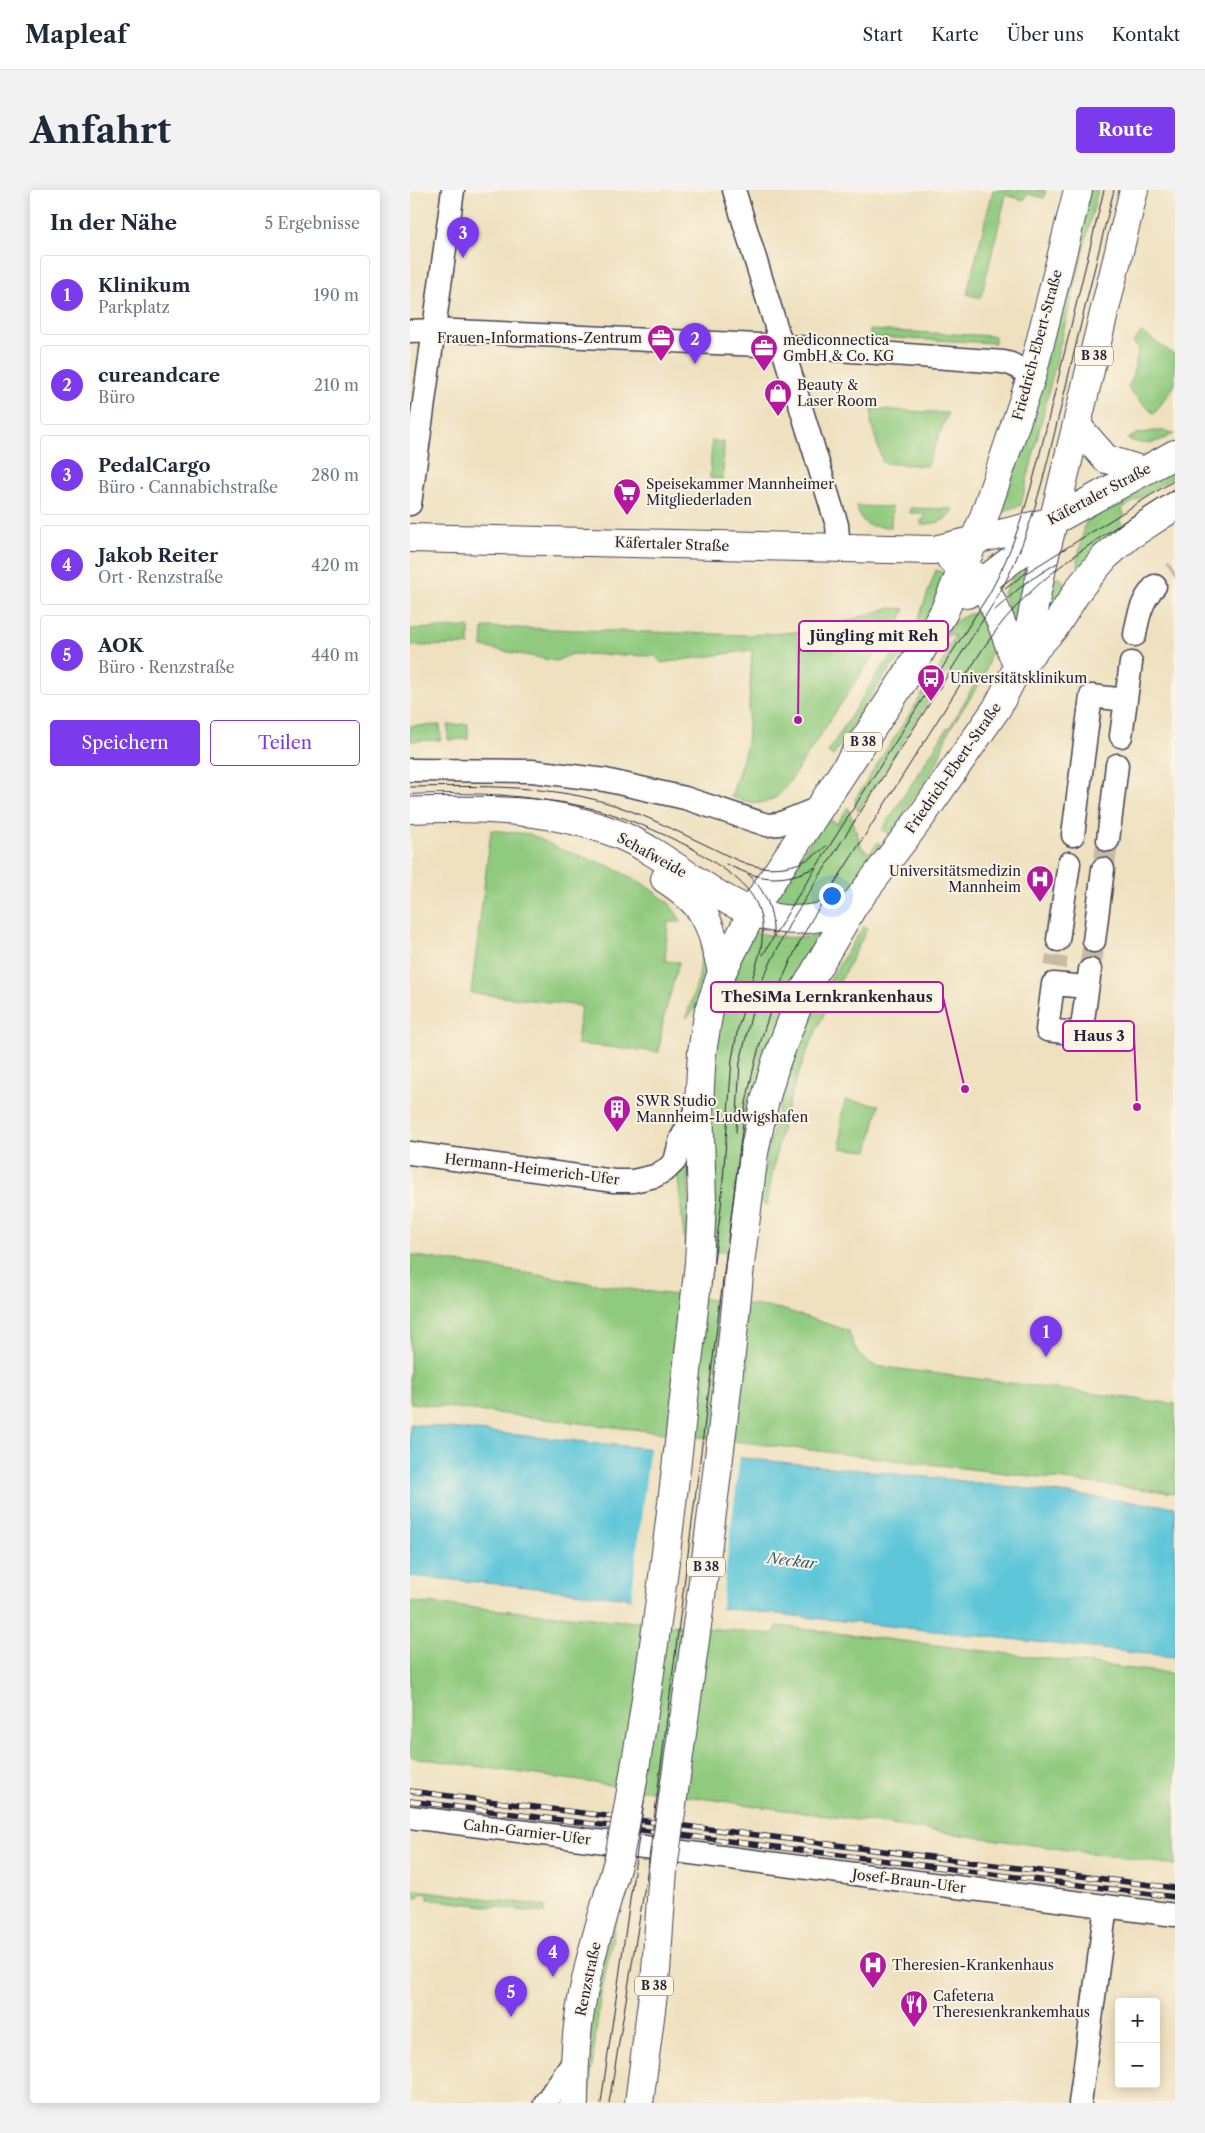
<!DOCTYPE html>
<html lang="de">
<head>
<meta charset="utf-8">
<style>
	body { margin:0; font-family:"Libre Caslon Text",serif; background:#f2f2f3; color:#1f2937 }
	.controls { position:absolute; right:15px; bottom:15px; display:grid; overflow:hidden; border-radius:5px; box-shadow:0 2px 12px #0003 }
	.controls button { width:45px; height:45px; display:grid; place-items:center; padding:0; border:0; border-bottom:1px solid #e0e1e3; background:#fff; color:#1f2937; font:25px sans-serif }
	.you { position:absolute; left:421px; top:705px; width:18px; height:18px; margin:-12px; border:4px solid #fff; border-radius:50%; background:#1a73e8; box-shadow:0 0 0 8px #1a73e833 }
	.badge { display:grid; place-items:center; width:32px; height:32px; border-radius:50%; background:#7c3aed; color:#fff; font-size:16px; font-weight:700 }
	.pin { position:absolute; translate:-50% -41px; filter:drop-shadow(0 1px 2px #0008) }
	.pin::after { content:''; position:absolute; top:26px; width:18px; height:15px; background:inherit; clip-path:polygon(0 0,100% 0,50% 100%) }
	.list { margin:0; padding:0; list-style:none }
	h2 { display:flex; justify-content:space-between; align-items:center; height:65px; margin:0; padding:0 20px; font-size:21px }
	h2 small { font-size:16px; font-weight:400; color:#747a83 }
	.list li { display:grid; grid-template-columns:32px 1fr auto; gap:15px; align-items:center; box-sizing:border-box; height:80px; margin:0 10px 10px; padding:0 10px; border:1px solid #e0e1e3; border-radius:5px }
	.list b { display:block; font-size:19px; white-space:nowrap }
	.list p { margin:0; font-size:16px; white-space:nowrap; color:#747a83 }
	.list em { font-size:16px; font-style:normal; color:#747a83 }
	.actions { display:flex; gap:10px; padding:15px 20px }
	.actions a { flex:1; padding:11px 0; border:1px solid #7c3aed; border-radius:5px; text-align:center; font-size:18px; color:#7c3aed }
	.actions .main { background:#7c3aed; color:#fff }
	.map { position:relative; flex:none; width:765px; height:1913px; overflow:hidden; border-radius:5px }
	header { display:flex; align-items:center; gap:30px; box-sizing:border-box; height:70px; padding:0 25px; background:#fff; border-bottom:1px solid #e0e1e3 }
	header strong { font-size:24px }
	nav { display:flex; gap:28px; margin-inline-start:auto; font-size:18px }
	.intro { display:flex; align-items:center; justify-content:space-between; box-sizing:border-box; height:120px; padding:0 30px }
	h1 { margin:0; font-size:35px }
	.button { padding:12px 22px; border-radius:5px; background:#7c3aed; color:#fff; font-size:18px; font-weight:700 }
	main { display:flex; gap:30px; padding:0 30px }
	aside { flex:1; background:#fff; border-radius:5px; box-shadow:0 2px 12px #0003 }
	.map>svg:first-child { display:block }
	.green { fill:#90ca7e; stroke:#59765c }
	.water { fill:#5dc6d9; stroke:#40748a }
	.pier { fill:#efe1c0 }
	.lines { fill:none; stroke-linecap:round; stroke-linejoin:round }
	.minor-tunnel { stroke:#c6bba5; stroke-width:22; stroke-dasharray:22 11; stroke-linecap:butt }
	.minor-casing { stroke:#413f4f; stroke-width:25 }
	.major-casing { stroke:#413f4f; stroke-width:30 }
	.minor { stroke:#fff; stroke-width:22 }
	.major { stroke:#fff; stroke-width:28 }
	.tram { stroke:#22223b; stroke-width:1 }
	.rail-casing { stroke:#22223b; stroke-width:5.5 }
	.rail { stroke:#fcf5e5; stroke-width:4; stroke-dasharray:11; stroke-linecap:butt }
	.major-bridge-casing { stroke:#413f4f; stroke-width:30; stroke-linecap:butt }
	.major-bridge { stroke:#fff; stroke-width:28 }
	.labels { text-anchor:middle; stroke-width:4; stroke-linejoin:round; paint-order:stroke }
	.shield { fill:#fcf5e5; stroke:#63616e; stroke-width:1 }
	.shield-label { font-size:12px; font-weight:bold; fill:#22223b }
	.poi-label { font-size:14px; fill:#22223b; stroke:#fcf5e5; text-anchor:start }
	.street-label { font-size:14px; fill:#22223b; stroke:#fcf5e5 }
	.water-label { font-size:15px; font-style:italic; fill:#375b72; stroke:#fcf5e5 }
	.leader { fill:none; stroke:#b5179e; stroke-width:2 }
	.callout-dot { fill:#b5179e; stroke:#fcf5e5; stroke-width:2 }
	.callout { fill:#fcf5e5; stroke:#b5179e; stroke-width:2 }
	.callout-label { font-size:15px; text-anchor:middle; font-weight:bold; fill:#22223b }
</style>
</head>
<body>
<header>
<strong>Mapleaf</strong>
<nav><a>Start</a><a>Karte</a><a>Über uns</a><a>Kontakt</a></nav>
</header>
<div class="intro"><h1>Anfahrt</h1><a class="button">Route</a></div>
<main>
<aside>
<h2>In der Nähe<small>5 Ergebnisse</small></h2>
<ul class="list">
<li><span class="badge">1</span><div><b>Klinikum</b><p>Parkplatz</p></div><em>190 m</em></li>
<li><span class="badge">2</span><div><b>cureandcare</b><p>Büro</p></div><em>210 m</em></li>
<li><span class="badge">3</span><div><b>PedalCargo</b><p>Büro · Cannabichstraße</p></div><em>280 m</em></li>
<li><span class="badge">4</span><div><b>Jakob Reiter</b><p>Ort · Renzstraße</p></div><em>420 m</em></li>
<li><span class="badge">5</span><div><b>AOK</b><p>Büro · Renzstraße</p></div><em>440 m</em></li>
</ul>
<div class="actions"><a class="main">Speichern</a><a>Teilen</a></div>
</aside>
<div class="map">
<svg width="765" height="1913" viewBox="0 0 765 1913">
	<rect width="100%" height="100%" fill="#fcf5e5"/>
	<filter id="ink" filterUnits="userSpaceOnUse"><feTurbulence type="fractalNoise" baseFrequency=".02" numOctaves="2"/><feDisplacementMap in="SourceGraphic" scale="10" xChannelSelector="R" yChannelSelector="G"/><feConvolveMatrix kernelMatrix="1 2 1 2 8 2 1 2 1" color-interpolation-filters="sRGB"/></filter>
	<filter id="wash" filterUnits="userSpaceOnUse"><feTurbulence type="fractalNoise" baseFrequency=".0096" numOctaves="4" result="noise"/><feDisplacementMap in="SourceGraphic" scale="20" xChannelSelector="R" yChannelSelector="G"/><feGaussianBlur stdDeviation="1.12" result="paint"/><feColorMatrix in="noise" values="0 0 0 0 0 0 0 0 0 0 0 0 0 0 0 0 0 1.4 0 .05"/><feComposite in="paint" operator="in"/></filter>
	<g filter="url(#wash)">
		<rect width="100%" height="100%" fill="#efe1c0"/>
		<path class="green" d="M583,0H636L634,8L618,4L614,10L596,5L571,108L557,104Z
			M678,0H688L611,315L588,323Z
			M460,140L585,146V153L460,147Z
			M731,142L765,165V195L744,224L720,201L718,195L721,192L729,158L723,153Z
			M462,219L538,223L517,276L473,273L461,233Z
			M743,241H756L764,244C745,253 737,257 717,249L727,244Z
			M302,251L314,252L313,289L300,288Z
			M765,279V286L711,319L715,325L709,330L715,337L670,380L667,370L676,331Z
			M446,316L482,317L481,337C459,336 454,339 446,316Z
			M500,318L543,319C536,333 525,333 511,335V330H514V323H500Z
			M623,374L607,448L593,404L603,387Z
			M526,380L535,384L514,438L508,430Z
			M648,386L658,397L636,432L639,394Z
			M479,418L495,419L487,437L456,476L374,600C355,619 344,613 321,607L337,555L342,460L251,473L246,466L162,464L146,471L72,457L73,437L338,445L403,441Z
			M565,423C576,429 580,439 581,451C582,488 554,512 538,543C533,552 532,562 527,572C521,585 510,597 502,609C494,621 489,634 483,647L472,640L537,538L539,539L564,495L538,480L448,622L445,609L538,464L535,461L545,447L539,444L534,451L530,450C541,436 547,426 565,423Z
			M59,437V455L0,456V439Z
			M500,444L509,446L501,458L477,482L423,566L418,562L468,483Z
			M58,534V549L38,550V535Z
			M30,535L31,550L0,551V536Z
			M438,617L452,658L460,663L468,652L476,658C460,676 437,710 413,715C398,718 382,718 367,720L362,707L417,628L427,634Z
			M81,640L120,644L150,659L199,676L232,693L259,713L272,732H258L255,771L269,772L253,830L249,862L167,854L171,816L61,803Z
			M454,736L457,739C430,793 400,845 382,903C370,939 363,978 357,1016L348,1009C360,943 378,876 407,815C420,788 437,762 454,736Z
			M343,741C370,749 387,749 414,744L321,1063L300,1061L299,894L308,825Z
			M292,753C294,762 298,772 298,781C297,795 289,820 276,828L289,787Z
			M435,910L469,915L458,961L431,958V929Z
			M276,948L281,1056L275,1055L267,980Z
			M0,1065L219,1099L372,1119L439,1141C443,1157 450,1170 466,1176L765,1214V1303L0,1213Z
			M0,1412L363,1444L368,1436L765,1484V1675L0,1567Z
			M217,1680L216,1709L211,1708L190,1809L178,1913H172L182,1810Z
			M0,1699L135,1716L134,1723L18,1709V1704L10,1703L9,1708L0,1707Z"/>
		<path class="water" d="M0,1234L536,1289L765,1317V1467L99,1395L0,1386Z"/>
		<path class="pier" d="M240,1256L330,1266L311,1420L221,1410Z"/>
	</g>
	<g filter="url(#ink)">
		<g class="lines">
			<path class="minor-tunnel" d="M762,384L765,382
				M693,679L698,650
				M645,777L647,766
				M680,780L684,751"/>
			<g class="minor-casing">
				<path id="minor" d="M324,0L427,335L429,359
					M0,141L23,140L372,156L593,172L601,174L622,185
					M0,314L43,0
					M725,445C728,426 732,410 745,396
					M711,546L721,473
					M0,580L122,581L195,590L275,608L357,635L369,634L411,617
					M663,645L681,506L716,510
					M698,650L707,575
					M648,750L659,673
					M684,751L693,679
					M677,797L643,794L637,840L671,844L680,780
					M0,963L204,991H223L245,986L257,979L265,971L271,949L289,914
					M0,1627L765,1725
					M135,1913L164,1871
					M670,1913L696,1716"/>
			</g>
			<g class="major-casing">
				<path id="major" d="M667,236L696,269L734,281
					M0,348L524,360L643,331L765,264
					M541,369C584,391 590,435 608,477
					M557,404L609,364L641,334
					M613,472L644,438L670,397L695,367L719,346L765,316
					M0,619C70,616 145,619 210,645C275,672 329,742 405,728C419,726 431,722 444,715
					M255,689C299,717 300,734 312,782
					M289,1073L292,1011L289,914L292,862L299,820L312,782L347,713L495,488L534,422L574,327L622,185L668,0
					M330,1075L344,963L354,914L366,872L393,802L444,715L511,627L587,518L608,477L619,441L633,373L724,0
					M164,1913C164,1887 165,1862 168,1836C175,1778 194,1723 209,1667
					M229,1913L246,1781L253,1679"/>
			</g>
			<use href="#minor" class="minor"/>
			<use href="#major" class="major"/>
			<path class="tram" d="M707,336L765,299
				M595,399L616,383L765,290
				M584,421L614,394L647,373
				M0,597C70,596 143,594 210,617C239,627 266,641 294,654C311,662 331,674 350,677C376,680 397,674 416,656
				M0,607C57,606 115,604 171,616C211,624 247,641 284,659
				M316,674C349,690 371,694 406,677
				M338,684C356,701 364,721 363,746
				M353,765L386,709L579,404C612,345 626,279 642,214C659,143 677,71 694,0
				M342,820L354,786L381,731L583,414C620,354 634,284 651,217C668,145 686,72 704,0
				M326,942L330,872L344,814
				M191,1913L235,1605L311,1017L322,869L328,838L351,759C360,699 321,685 279,656
				M199,1913L238,1677L334,925C346,855 367,791 402,729L574,457C584,444 592,431 603,420C632,387 675,357 712,333"/>
			<g class="rail-casing">
				<path id="rail" d="M0,1601L765,1698
					M0,1611L765,1707"/>
			</g>
			<use href="#rail" class="rail"/>
			<g class="major-bridge-casing">
				<path id="major-bridge" d="M209,1667C247,1471 267,1272 289,1073
					M253,1679C281,1478 311,1277 330,1075"/>
			</g>
			<use href="#major-bridge" class="major-bridge"/>
		</g>
	</g>
	<defs>
		<g id="office-pin" transform="scale(1.4375)"><path d="M0 17L-7.5 6A9.5 9.5 0 1 1 7.5 6Z" fill="#b5179e" stroke="#fcf5e5"/><path d="M-6-3h4V-5.5h4V-3h4V5H-6ZM-1-4.5V-3h2v-1.5ZM-6 0V1H6V0Z" fill="#fff"/></g>
		<g id="shop-pin" transform="scale(1.4375)"><path d="M0 17L-7.5 6A9.5 9.5 0 1 1 7.5 6Z" fill="#b5179e" stroke="#fcf5e5"/><path d="M-5-2.5h2.3a2.7 3.5 0 0 1 5.4 0H5L5.5 6h-11ZM-1.5-2.5h3a1.5 2.3 0 0 0-3 0Z" fill="#fff"/></g>
		<g id="supermarket-pin" transform="scale(1.4375)"><path d="M0 17L-7.5 6A9.5 9.5 0 1 1 7.5 6Z" fill="#b5179e" stroke="#fcf5e5"/><path d="M-6-5.5h2.5l.6 2H6L4.5 2H-2.5L-4.4-4H-6ZM-1.5 3.2a1.3 1.3 0 1 0 .1 0ZM3 3.2a1.3 1.3 0 1 0 .1 0Z" fill="#fff"/></g>
		<g id="bus-pin" transform="scale(1.4375)"><path d="M0 17L-7.5 6A9.5 9.5 0 1 1 7.5 6Z" fill="#b5179e" stroke="#fcf5e5"/><path d="M-5-6H5V4H4V6H2V4H-2V6H-4V4H-5ZM-3.5-4V0h7V-4ZM-3.5 1.2v1.5H-2V1.2ZM2 1.2v1.5H3.5V1.2Z" fill="#fff"/></g>
		<g id="hospital-pin" transform="scale(1.4375)"><path d="M0 17L-7.5 6A9.5 9.5 0 1 1 7.5 6Z" fill="#b5179e" stroke="#fcf5e5"/><path d="M-5-5h3v3.5h4V-5h3V5h-3V1.5h-4V5h-3Z" fill="#fff"/></g>
		<g id="building-pin" transform="scale(1.4375)"><path d="M0 17L-7.5 6A9.5 9.5 0 1 1 7.5 6Z" fill="#b5179e" stroke="#fcf5e5"/><path d="M-4-6H4V6H1V3H-1V6H-4ZM-2.5-4.3h1.7v1.8h-1.7ZM.8-4.3h1.7v1.8H.8ZM-2.5-1h1.7V.8h-1.7ZM.8-1h1.7V.8H.8Z" fill="#fff"/></g>
		<g id="restaurant-pin" transform="scale(1.4375)"><path d="M0 17L-7.5 6A9.5 9.5 0 1 1 7.5 6Z" fill="#b5179e" stroke="#fcf5e5"/><path d="M-5-6h1v4h1v-4h1v4h1v-4h1v5L-1.5 .5V6h-2V.5L-5-1ZM5-6V6H3V1.5H1.5Q1.5-4 5-6Z" fill="#fff"/></g>
	</defs>
	<g fill-rule="evenodd">
		<use href="#office-pin" x="251" y="148"/>
		<use href="#office-pin" x="354" y="158"/>
		<use href="#shop-pin" x="368" y="203"/>
		<use href="#supermarket-pin" x="217" y="302"/>
		<use href="#bus-pin" x="521" y="488"/>
		<use href="#hospital-pin" x="630" y="689"/>
		<use href="#building-pin" x="207" y="919"/>
		<use href="#hospital-pin" x="463" y="1775"/>
		<use href="#restaurant-pin" x="504" y="1814"/>
	</g>
	<g class="labels">
		<g class="shield">
			<rect x="665" y="156.5" width="38" height="19" rx="4"/>
			<rect x="434" y="542.5" width="38" height="19" rx="4"/>
			<rect x="277" y="1367.5" width="38" height="19" rx="4"/>
			<rect x="225" y="1786.5" width="38" height="19" rx="4"/>
		</g>
		<g class="shield-label">
			<text x="684" y="170">B 38</text>
			<text x="453" y="556">B 38</text>
			<text x="296" y="1381">B 38</text>
			<text x="244" y="1800">B 38</text>
		</g>
		<g class="poi-label">
			<text x="232" y="153" text-anchor="end">Frauen-Informations-Zentrum</text>
			<text x="373" y="155">mediconnectica<tspan x="373" dy="16">GmbH &amp; Co. KG</tspan></text>
			<text x="387" y="200">Beauty &amp;<tspan x="387" dy="16">Laser Room</tspan></text>
			<text x="236" y="299">Speisekammer Mannheimer<tspan x="236" dy="16">Mitgliederladen</tspan></text>
			<text x="540" y="493">Universitätsklinikum</text>
			<text x="611" y="686" text-anchor="end">Universitätsmedizin<tspan x="611" dy="16">Mannheim</tspan></text>
			<text x="226" y="916">SWR Studio<tspan x="226" dy="16">Mannheim-Ludwigshafen</tspan></text>
			<text x="482" y="1780">Theresien-Krankenhaus</text>
			<text x="523" y="1811">Cafeterıa<tspan x="523" dy="16">Theresıenkrankemhaus</tspan></text>
		</g>
		<g class="street-label">
			<text transform="translate(627 155) rotate(-75)" y="5">Friedrich-Ebert-Straße</text>
			<text transform="translate(689 304) rotate(-28)" y="5">Käfertaler Straße</text>
			<text transform="translate(262 354) rotate(2)" y="5">Käfertaler Straße</text>
			<text transform="translate(543 578) rotate(-55)" y="5">Friedrich-Ebert-Straße</text>
			<text transform="translate(242 665) rotate(29)" y="5">Schafweide</text>
			<text transform="translate(122 979) rotate(7)" y="5">Hermann-Heimerich-Ufer</text>
			<text transform="translate(117 1642) rotate(7)" y="5">Cahn-Garnier-Ufer</text>
			<text transform="translate(499 1691) rotate(7)" y="5">Josef-Braun-Ufer</text>
			<text transform="translate(178 1789) rotate(-78)" y="5">Renzstraße</text>
		</g>
		<g class="water-label">
			<text transform="translate(382 1371) rotate(7)" y="5">Neckar</text>
		</g>
	</g>
	<path class="leader" d="M388 530L389 446M555 899L533 807M727 917L724 846"/>
	<g class="callout-dot">
		<circle cx="388" cy="530" r="5"/>
		<circle cx="555" cy="899" r="5"/>
		<circle cx="727" cy="917" r="5"/>
	</g>
	<g class="callout">
		<rect x="389" y="431" width="149" height="30" rx="5"/>
		<rect x="301" y="792" width="232" height="30" rx="5"/>
		<rect x="653" y="831" width="71" height="30" rx="5"/>
	</g>
	<g class="callout-label">
		<text x="464" y="451">Jüngling mit Reh</text>
		<text x="417" y="812">TheSiMa Lernkrankenhaus</text>
		<text x="689" y="851">Haus 3</text>
	</g>
</svg>
<div class="controls">
<button>+</button>
<button>−</button>
</div>
<div class="you"></div>
<div class="pin badge" style="left:636px;top:1167px">1</div>
<div class="pin badge" style="left:285px;top:174px">2</div>
<div class="pin badge" style="left:53px;top:68px">3</div>
<div class="pin badge" style="left:143px;top:1787px">4</div>
<div class="pin badge" style="left:101px;top:1827px">5</div>
</div>
</main>
</body>
</html>
